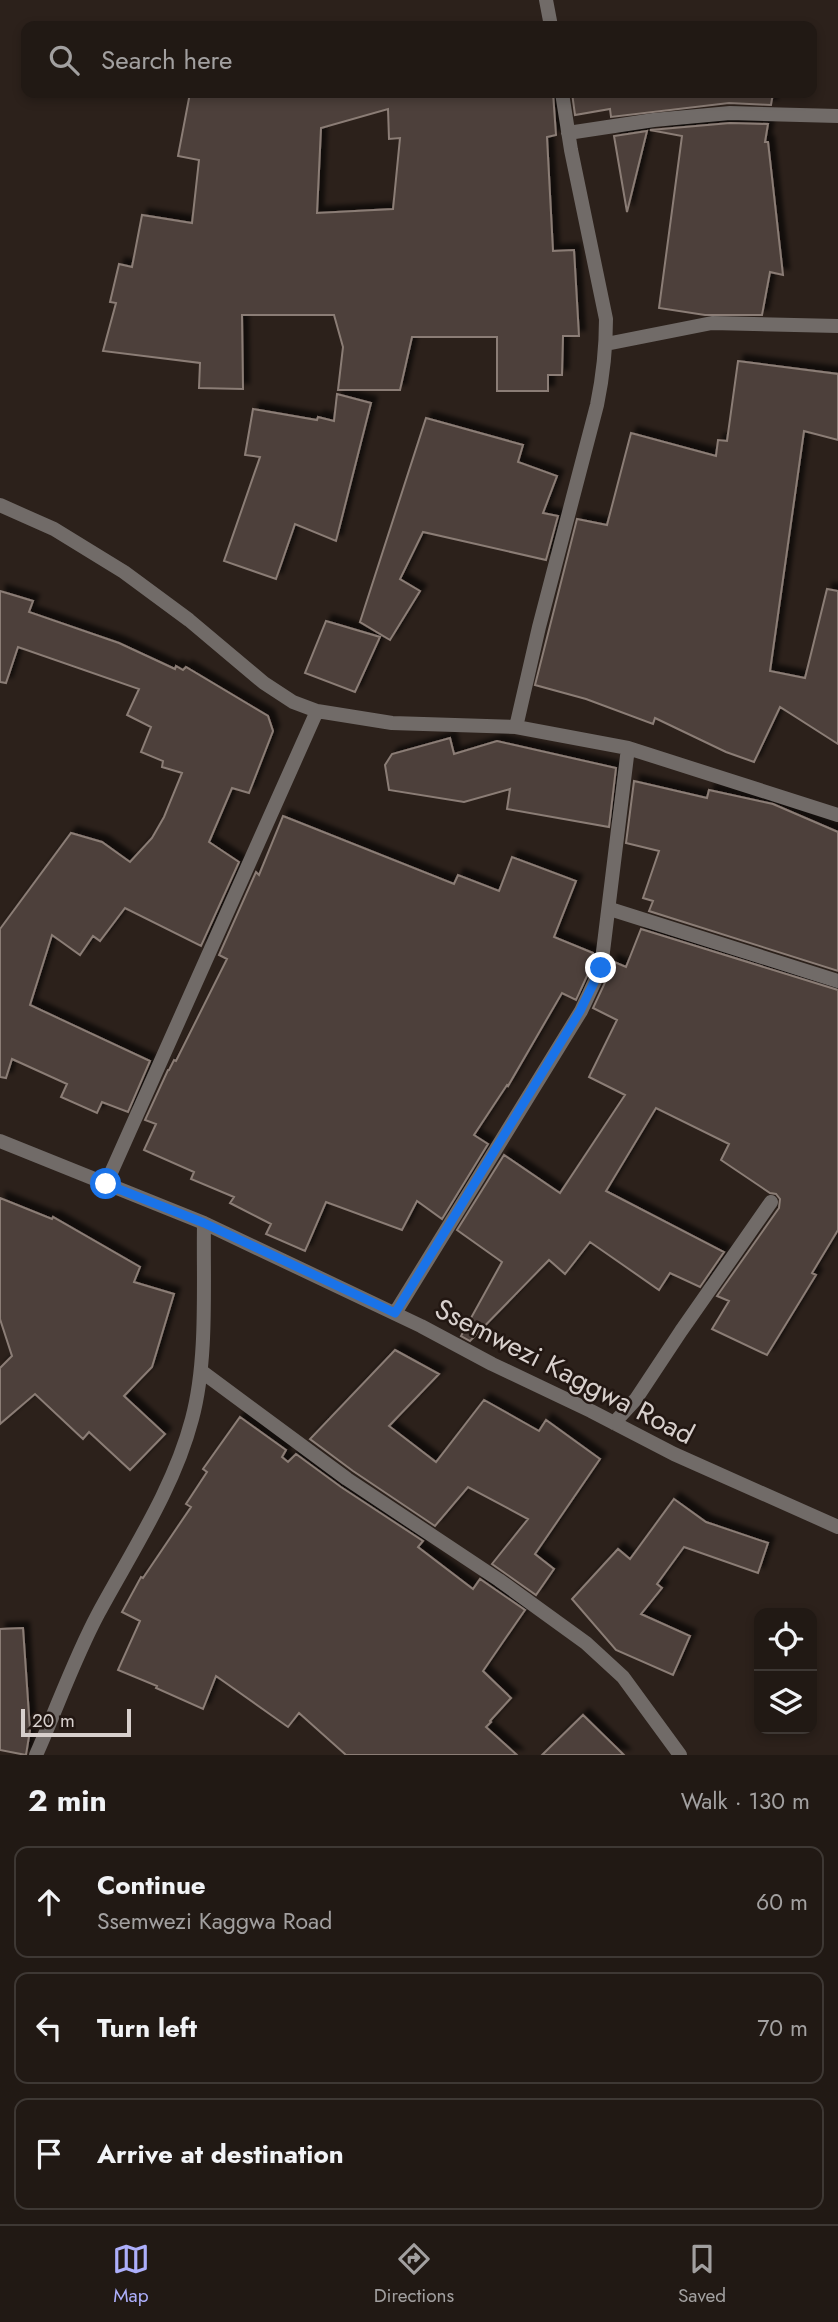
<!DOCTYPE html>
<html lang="en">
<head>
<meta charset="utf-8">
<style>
	body { margin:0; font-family:Jost,sans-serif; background:#2d2622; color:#f1f3f6 }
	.controls { position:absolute; right:21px; bottom:21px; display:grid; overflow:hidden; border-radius:14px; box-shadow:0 4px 10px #0003 }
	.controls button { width:63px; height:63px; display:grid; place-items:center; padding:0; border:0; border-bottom:2px solid #3e3834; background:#211914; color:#f1f3f6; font:35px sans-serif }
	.scale { position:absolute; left:21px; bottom:18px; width:110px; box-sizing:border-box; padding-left:7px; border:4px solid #d8d0cd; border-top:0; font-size:19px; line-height:24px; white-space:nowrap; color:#d8d0cd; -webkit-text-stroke:5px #221712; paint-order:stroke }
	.stop { position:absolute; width:21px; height:21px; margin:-16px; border:5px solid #1a73e8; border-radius:50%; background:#fff }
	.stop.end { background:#1a73e8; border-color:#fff; box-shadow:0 2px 7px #0008 }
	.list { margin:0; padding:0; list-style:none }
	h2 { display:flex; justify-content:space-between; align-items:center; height:91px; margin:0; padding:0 28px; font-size:30px }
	h2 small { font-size:23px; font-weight:400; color:#a2a0a0 }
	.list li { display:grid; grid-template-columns:46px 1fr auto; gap:21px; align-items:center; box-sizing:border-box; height:112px; margin:0 14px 14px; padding:0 14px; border:2px solid #3e3834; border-radius:14px }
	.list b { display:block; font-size:26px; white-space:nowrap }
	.list p { margin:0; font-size:23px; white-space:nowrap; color:#a2a0a0 }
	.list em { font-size:23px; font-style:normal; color:#a2a0a0 }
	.icon { flex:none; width:38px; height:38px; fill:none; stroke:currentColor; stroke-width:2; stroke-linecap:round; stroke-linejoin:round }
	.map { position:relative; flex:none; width:838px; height:1755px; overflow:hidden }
	.search { position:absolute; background:#211914; box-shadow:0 4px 10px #0003; left:21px; right:21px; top:21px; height:77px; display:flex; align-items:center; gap:18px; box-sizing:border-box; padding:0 24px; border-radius:14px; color:#a2a0a0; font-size:26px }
	.sheet { height:469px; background:#211914 }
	nav { display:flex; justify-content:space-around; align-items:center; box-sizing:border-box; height:98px; border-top:2px solid #3e3834; background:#211914; font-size:19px; color:#a2a0a0 }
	nav a { display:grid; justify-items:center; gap:4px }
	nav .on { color:#adaffb }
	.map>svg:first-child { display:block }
	.building { fill:#4d413a; stroke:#8b7d76; stroke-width:2; fill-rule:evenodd; filter:url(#shadow) }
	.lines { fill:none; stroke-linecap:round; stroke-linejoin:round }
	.street { stroke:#716b68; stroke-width:14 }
	.route { stroke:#1a73e8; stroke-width:9 }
	.labels { text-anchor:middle; stroke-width:5; stroke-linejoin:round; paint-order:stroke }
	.street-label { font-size:28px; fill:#d8d0cd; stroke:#221712 }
</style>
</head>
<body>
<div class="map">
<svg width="838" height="1755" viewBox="0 0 838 1755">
	<defs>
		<filter id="shadow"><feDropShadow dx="6" dy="-6" stdDeviation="2" flood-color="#0009"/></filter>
	</defs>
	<rect width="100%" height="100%" fill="#2c211b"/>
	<path class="building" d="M190,93H553L556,135L547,137L553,251L574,250L579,336H563L562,375H548V391H497V337H412L400,390H338L343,347L334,315H242L243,389L199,388L200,363L103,351L116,303L110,302L119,264L132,267L142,215L192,223L199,160L178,156ZM388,109L389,139L400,138L393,209L317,213L321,128Z
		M572,93H773L771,105L729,103L611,117L610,109L575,115Z
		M730,123L768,124L765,142H768L783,275L770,272L762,315H705L659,308L682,136L650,130Z
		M647,131L627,212L614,136Z
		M738,361L838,374V440L804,431L770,671L805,678L827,589L838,591V744L780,707L754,762L726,752L655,718L653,724L586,699L535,685L577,519L607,525L631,433L716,456L718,440L727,441Z
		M337,394L371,403L336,541L295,524L276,579L224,561L260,457L245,455L253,409L317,420L318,417L334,421Z
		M426,418L523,445L518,462L557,476L543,513L558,516L546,560L423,532L400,579L420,591L390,640L360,622Z
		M0,591L33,601L29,612L119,643L175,669L176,666L183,670L186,667L268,716L273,731L249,793L232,788L209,842L239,862L201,946L125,908L100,941L93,936L80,955L52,935L30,1005L150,1061L128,1112L102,1102L97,1113L61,1097L67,1084L12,1059L6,1078L0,1077V929L71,833L102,842L130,862L152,838L164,817L182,773L162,767L163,761L141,752L151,727L127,715L139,689L18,647L6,683L0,682Z
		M326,621L380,637L355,692L305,673Z
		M450,738L454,754L497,741L616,768L609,827L507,809L510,789L464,802L389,790L385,765L392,754Z
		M634,781L707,798L709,790L773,804L838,832V971L649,911L653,901L643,898L659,851L626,843Z
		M283,816L454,884L458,875L499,891L512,857L576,881L554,937L593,953L592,965L576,1000L562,993L508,1086L507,1085L474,1135L488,1144L442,1219L417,1201L402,1230L326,1202L305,1251L266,1234L271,1224L230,1203L234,1197L191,1179L194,1172L144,1150L156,1124L145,1120L168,1070H169L174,1060L176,1061L227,959L219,955L256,872L259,875Z
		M641,929L838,990V1230L812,1273L816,1275L767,1355L712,1329L729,1301L717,1296L779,1208L780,1199L776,1194L770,1193L721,1160L729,1144L656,1108L606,1191L724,1252L700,1287L670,1273L659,1290L590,1242L565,1274L549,1260L470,1341L461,1336L502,1262L457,1230L504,1155L560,1193L625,1095L589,1077L617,1020L593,1008L610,972L612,961L626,967Z
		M0,1198L52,1219L53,1217L140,1267L134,1282L174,1294L152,1367L124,1396L165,1434L130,1470L89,1432L83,1439L35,1394L0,1424V1368L12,1356L0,1319Z
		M395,1350L439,1374L389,1426L436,1462L484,1400L539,1431L546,1420L600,1459L535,1554L554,1569L536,1595L492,1564L528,1519L468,1487L435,1526L353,1471L310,1439Z
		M240,1417L286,1450L282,1457L288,1462L296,1454L341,1487L423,1541L418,1547L473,1589L480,1579L525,1610L483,1671L511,1698L490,1721L491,1722L486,1727L517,1755H346L299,1713L288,1727L216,1676L203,1709L156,1688L157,1686L118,1670L140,1621L122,1612L141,1577L143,1578L191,1507L186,1504L207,1472L203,1469Z
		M674,1499L706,1522L768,1543L758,1573L684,1547L657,1584L662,1588L641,1614L690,1636L673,1675L616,1650L572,1599L618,1549L630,1559Z
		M23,1628L30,1730L26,1755L0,1750V1629Z
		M583,1715L624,1755H542Z"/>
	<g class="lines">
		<path class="street" d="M546,0L551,26
			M568,133L654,120L730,113L838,116
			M606,344L712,323L838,326
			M0,505L54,529L124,572L189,620L264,683L293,702L317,711L392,723L516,727L628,748L838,815
			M516,727L539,627L597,405C603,376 606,349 606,319L571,150L562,93
			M610,909L838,981
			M0,1141L204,1223L421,1326L492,1364L591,1411L674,1454L838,1527
			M106,1184L317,711
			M395,1313L581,1011L601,968L628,748
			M201,1371L347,1479L499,1580L586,1643L623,1677L680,1755
			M614,1423L636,1399L681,1331L771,1202
			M36,1755C57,1708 74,1659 98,1614C132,1551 174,1488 192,1419C208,1360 203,1284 204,1223"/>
	</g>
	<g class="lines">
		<path class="route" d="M106,1184L204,1223L395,1313L580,1011L601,968"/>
	</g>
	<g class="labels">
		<g class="street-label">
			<text transform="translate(565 1371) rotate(27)" y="10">Ssemwezi Kaggwa Road</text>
		</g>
	</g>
</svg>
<div class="controls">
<button><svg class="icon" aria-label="locate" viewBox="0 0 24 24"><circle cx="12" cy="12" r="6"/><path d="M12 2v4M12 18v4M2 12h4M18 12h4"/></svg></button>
<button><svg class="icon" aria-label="layers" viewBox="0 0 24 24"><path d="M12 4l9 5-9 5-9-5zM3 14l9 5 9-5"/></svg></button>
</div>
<div class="scale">20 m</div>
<div class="stop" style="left:106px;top:1184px"></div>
<div class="stop end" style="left:601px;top:968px"></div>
<div class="search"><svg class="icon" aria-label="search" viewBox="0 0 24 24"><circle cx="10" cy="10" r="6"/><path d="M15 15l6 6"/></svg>Search here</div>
</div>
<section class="sheet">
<h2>2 min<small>Walk · 130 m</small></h2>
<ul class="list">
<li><svg class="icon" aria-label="ahead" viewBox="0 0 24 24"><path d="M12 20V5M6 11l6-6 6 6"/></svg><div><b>Continue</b><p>Ssemwezi Kaggwa Road</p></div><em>60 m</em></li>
<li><svg class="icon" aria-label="left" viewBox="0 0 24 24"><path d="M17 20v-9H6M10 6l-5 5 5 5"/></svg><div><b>Turn left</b></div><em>70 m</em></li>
<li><svg class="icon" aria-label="arrive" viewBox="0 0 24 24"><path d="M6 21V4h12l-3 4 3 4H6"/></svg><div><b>Arrive at destination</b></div></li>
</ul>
</section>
<nav>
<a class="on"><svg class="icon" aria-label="map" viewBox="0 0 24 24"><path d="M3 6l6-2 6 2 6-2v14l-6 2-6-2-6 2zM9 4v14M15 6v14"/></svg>Map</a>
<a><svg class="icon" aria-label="directions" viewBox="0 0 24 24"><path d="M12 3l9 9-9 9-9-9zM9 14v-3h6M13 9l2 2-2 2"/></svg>Directions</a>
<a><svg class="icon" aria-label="saved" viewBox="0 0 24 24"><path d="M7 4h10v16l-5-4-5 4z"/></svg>Saved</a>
</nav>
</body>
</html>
